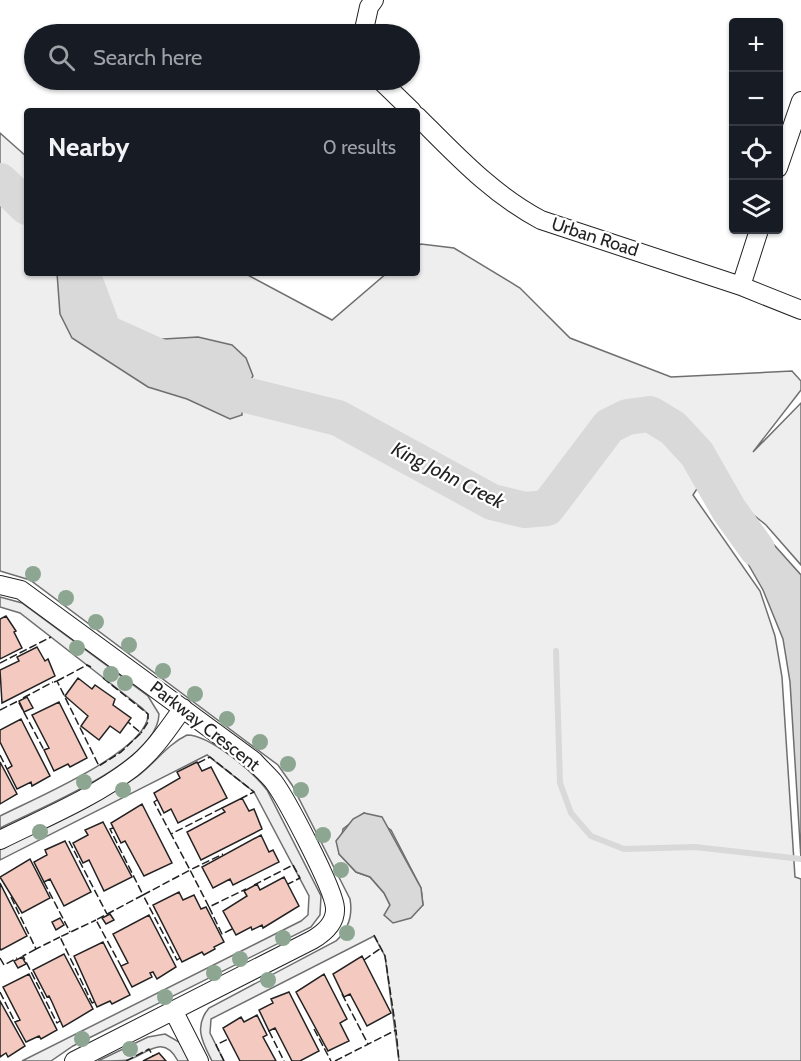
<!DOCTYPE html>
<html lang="en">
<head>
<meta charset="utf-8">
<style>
	body { margin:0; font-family:Cabin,sans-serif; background:#242831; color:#f1f3f6 }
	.controls { position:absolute; right:18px; top:18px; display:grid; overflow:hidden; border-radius:6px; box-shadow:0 2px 4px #0004 }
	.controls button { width:54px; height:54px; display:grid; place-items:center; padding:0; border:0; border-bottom:2px solid #363941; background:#171b24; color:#f1f3f6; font:30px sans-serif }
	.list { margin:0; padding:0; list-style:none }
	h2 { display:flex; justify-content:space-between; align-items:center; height:78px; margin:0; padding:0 24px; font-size:26px }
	h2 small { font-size:20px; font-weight:400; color:#9ea1a6 }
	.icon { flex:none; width:33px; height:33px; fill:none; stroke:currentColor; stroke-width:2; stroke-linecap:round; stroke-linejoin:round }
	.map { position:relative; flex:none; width:801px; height:1061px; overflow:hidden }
	.search { position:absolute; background:#171b24; box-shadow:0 2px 4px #0004; left:24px; top:24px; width:396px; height:66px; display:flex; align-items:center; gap:15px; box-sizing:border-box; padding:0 21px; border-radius:33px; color:#9ea1a6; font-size:22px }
	.panel { position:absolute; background:#171b24; box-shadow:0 2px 4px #0004; left:24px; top:108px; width:396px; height:168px; border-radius:6px }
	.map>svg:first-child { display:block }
	.green { fill:#eee; stroke:#6f6f6f; stroke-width:1.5; fill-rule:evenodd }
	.water { fill:#d9d9d9; stroke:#6f6f6f; stroke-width:1.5 }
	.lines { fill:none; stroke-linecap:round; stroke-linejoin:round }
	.stream { stroke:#d9d9d9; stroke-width:6 }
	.river { stroke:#d9d9d9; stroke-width:36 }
	.building { fill:#f3c9c0; stroke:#222; stroke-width:1.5 }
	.street-casing { stroke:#222; stroke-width:20 }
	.street { stroke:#fff; stroke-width:18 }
	.fence { stroke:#222; stroke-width:1.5; stroke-dasharray:8 3; stroke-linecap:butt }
	.tree { fill:#8da692 }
	.labels { text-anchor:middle; stroke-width:4.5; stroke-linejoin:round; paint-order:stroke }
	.street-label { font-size:18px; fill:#222; stroke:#fff }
	.water-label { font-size:20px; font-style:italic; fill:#222; stroke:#fff }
</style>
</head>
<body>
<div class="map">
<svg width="801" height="1061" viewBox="0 0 801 1061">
	<rect width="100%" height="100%" fill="#fff"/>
	<path class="green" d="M0,133L27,157V273H244L332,320L387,273H417V247L421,244L454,248L520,288L570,338L671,377L792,371L801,381V390L753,452L801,403V565L766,525L705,476L693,495L760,591L775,636L782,677L795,877L801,879V1061H399L385,956L374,936L211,1019L210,1033L224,1061H212C203,1043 193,1027 209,1008L336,941C349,929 353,916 350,899L292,785L278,765L30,580L0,571ZM364,813L391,830L421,888L423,905H390L384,893L370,877L356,872L339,854L343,829Z
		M0,597L22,603L148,696L159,714C158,762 39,808 0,828V816C31,800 149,751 148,714L142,708L20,613L0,607Z
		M187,735C210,735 253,772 267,790L321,896L320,915L311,927L73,1046L51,1061H22L301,921L308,915L309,896L254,792L207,755L0,860V849C45,827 93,807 135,778C154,765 166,745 187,735Z
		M165,1034L179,1042L191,1061H178C163,1033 147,1054 128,1060C119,1061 107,1061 98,1061L148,1037Z"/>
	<path class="water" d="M57,273H82L104,333L129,341L198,337L232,345L246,358L253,376L242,394V415L230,419L187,399L148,387L72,338L60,314Z
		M729,510L759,528L801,575V859L790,682L783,639L763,590L724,522Z
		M364,813L382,817L421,888L423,905L411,918L393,923L384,915L390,905L384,893L370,877L356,872L339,854L336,841L353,819Z"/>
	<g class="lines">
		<path class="stream" d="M556,651L560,783L571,813L591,836L624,849L695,847L801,859"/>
		<path class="river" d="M0,181L27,207
			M82,273L104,332L242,394L338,418L492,502L525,510L547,508L609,426L627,417L650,414L673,428L697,454L729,510L757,549"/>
	</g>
	<path class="building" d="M6,616L16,631L14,632L22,648L0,659V619Z
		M37,647L45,661L48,659L55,676L2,703L0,670L19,661L17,657Z
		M78,678L92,689L95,685L115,699L113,705L131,718L120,733L110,726L99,740L81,726L88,716L65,696Z
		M27,697L33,708L24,712L19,701Z
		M59,702L87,758L70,767L68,764L54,771L44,750L49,748L32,715Z
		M21,719L50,776L32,786L31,782L17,789L7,769L12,766L0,742V730Z
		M0,762L17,794L0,804Z
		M197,762L202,771L211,767L227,798L178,823L171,809L164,813L154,793L180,778L177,772Z
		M242,798L249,811L254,809L262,829L201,860L187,832L225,812L222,808Z
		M142,804L172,863L144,876L125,841L121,843L111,823Z
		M103,822L132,877L104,891L89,860L83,863L73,843L88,835L85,830Z
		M261,835L269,852L273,850L279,862L233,885L230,879L213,888L202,867Z
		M65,841L91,892L64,906L50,879L44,882L34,862L47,855L45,850Z
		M30,859L50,898L22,913L0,877Z
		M284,877L299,906L263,928L262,925L252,930L251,927L236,935L223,911L247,896L244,891L257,884L260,890Z
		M0,883L27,936L1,950L0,948Z
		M179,892L183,900L194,895L201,909L206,907L224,942L214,947L215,949L204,955L202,952L182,962L153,905Z
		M110,914L114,920L106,924L102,918Z
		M149,915L176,967L157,979L153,972L150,973L152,977L132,987L121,966L128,963L113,934Z
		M60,918L64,925L56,930L52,922Z
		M103,942L130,995L112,1004L110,1001L97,1007L74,956Z
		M64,954L93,1009L63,1027L52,1002L49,996L47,997L33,970Z
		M362,956L391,1013L367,1026L350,994L344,997L333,974Z
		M22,957L26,964L18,968L14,961Z
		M29,974L57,1030L41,1039L39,1036L26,1042L15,1022L20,1020L3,987Z
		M324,974L347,1019L340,1023L349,1041L328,1051L296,992Z
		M289,992L319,1051L300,1061H292L275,1028L269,1031L259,1010L273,1003L271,999Z
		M0,1001L25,1046L8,1057L6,1053L0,1057Z
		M257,1015L267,1035L263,1037L276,1061H240L223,1028L241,1017L244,1022Z
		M159,1053L166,1061H143Z"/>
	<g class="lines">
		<g class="street-casing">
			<path id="street" d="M363,34L369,7L374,0
				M380,80L412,111
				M417,116C456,155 492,194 541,220L741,286L801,310
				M778,168L801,101
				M741,286L759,230
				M0,585L21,590L254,761C260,768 267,774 273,781C286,798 334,889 335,908C336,923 324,933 312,940L74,1061
				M0,840C44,818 93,798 132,768C153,752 168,729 183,708
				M173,1010L199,1061"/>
		</g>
		<use href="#street" class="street"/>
		<path class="fence" d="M0,663L51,637
			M103,678L148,714V722L141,733
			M57,681L87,665L91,667
			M54,682L57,681L99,766L121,752L141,733L128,722
			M23,698L53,682
			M0,710L18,701L44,750
			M0,755L7,769
			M198,763L210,757L254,792L242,798
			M157,800L154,802L171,834
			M113,828L110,829L143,895L96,920L121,966
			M69,841L107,914
			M44,882L70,932
			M254,885L293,865L300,878L288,884
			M11,897L36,949L60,937
			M209,907L190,870L223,854
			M232,929L222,934L209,907L246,889
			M374,935L385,956L396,1030
			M36,949L23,956L57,1023L60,1021
			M0,958L4,965L17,958
			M180,958L177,960L143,895L190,870L171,834L222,808
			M364,960L381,948
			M0,992L15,1022
			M342,994L368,1044
			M94,1002L92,1003L60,937L96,920
			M314,1029L331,1061
			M269,1031L284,1061
			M126,1061L149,1049L153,1056
			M224,1061L216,1045L228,1039
			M335,1061L396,1030L399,1061"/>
	</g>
	<g class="tree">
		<circle cx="33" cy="574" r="8"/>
		<circle cx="66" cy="598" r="8"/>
		<circle cx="96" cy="622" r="8"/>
		<circle cx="129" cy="645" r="8"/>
		<circle cx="77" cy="648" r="8"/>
		<circle cx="163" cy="671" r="8"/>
		<circle cx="111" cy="674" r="8"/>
		<circle cx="125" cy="683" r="8"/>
		<circle cx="195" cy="694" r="8"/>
		<circle cx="227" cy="719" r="8"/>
		<circle cx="260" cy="742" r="8"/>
		<circle cx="288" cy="764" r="8"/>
		<circle cx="84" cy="782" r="8"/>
		<circle cx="123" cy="790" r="8"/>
		<circle cx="301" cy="790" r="8"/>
		<circle cx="40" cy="832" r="8"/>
		<circle cx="323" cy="835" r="8"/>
		<circle cx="341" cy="870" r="8"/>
		<circle cx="347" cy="933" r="8"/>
		<circle cx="283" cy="938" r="8"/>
		<circle cx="240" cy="959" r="8"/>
		<circle cx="214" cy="973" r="8"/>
		<circle cx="268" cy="980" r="8"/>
		<circle cx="165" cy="997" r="8"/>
		<circle cx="82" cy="1039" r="8"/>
		<circle cx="130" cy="1049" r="8"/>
	</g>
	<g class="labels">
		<g class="street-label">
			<text transform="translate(595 237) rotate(18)" y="6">Urban Road</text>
			<text transform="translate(205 726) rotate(38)" y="6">Parkway Crescent</text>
		</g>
		<g class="water-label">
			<text transform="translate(448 475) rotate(27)" y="7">King John Creek</text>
		</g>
	</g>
</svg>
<div class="controls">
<button>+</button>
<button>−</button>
<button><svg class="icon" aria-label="locate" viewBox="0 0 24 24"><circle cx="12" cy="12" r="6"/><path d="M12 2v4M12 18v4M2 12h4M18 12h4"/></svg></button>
<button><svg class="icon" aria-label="layers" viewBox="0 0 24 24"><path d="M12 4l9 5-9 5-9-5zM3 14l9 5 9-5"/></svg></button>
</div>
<div class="search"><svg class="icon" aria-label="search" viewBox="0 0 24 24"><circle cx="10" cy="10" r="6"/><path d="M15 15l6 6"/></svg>Search here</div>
<section class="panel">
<h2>Nearby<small>0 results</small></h2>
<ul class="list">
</ul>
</section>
</div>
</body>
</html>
